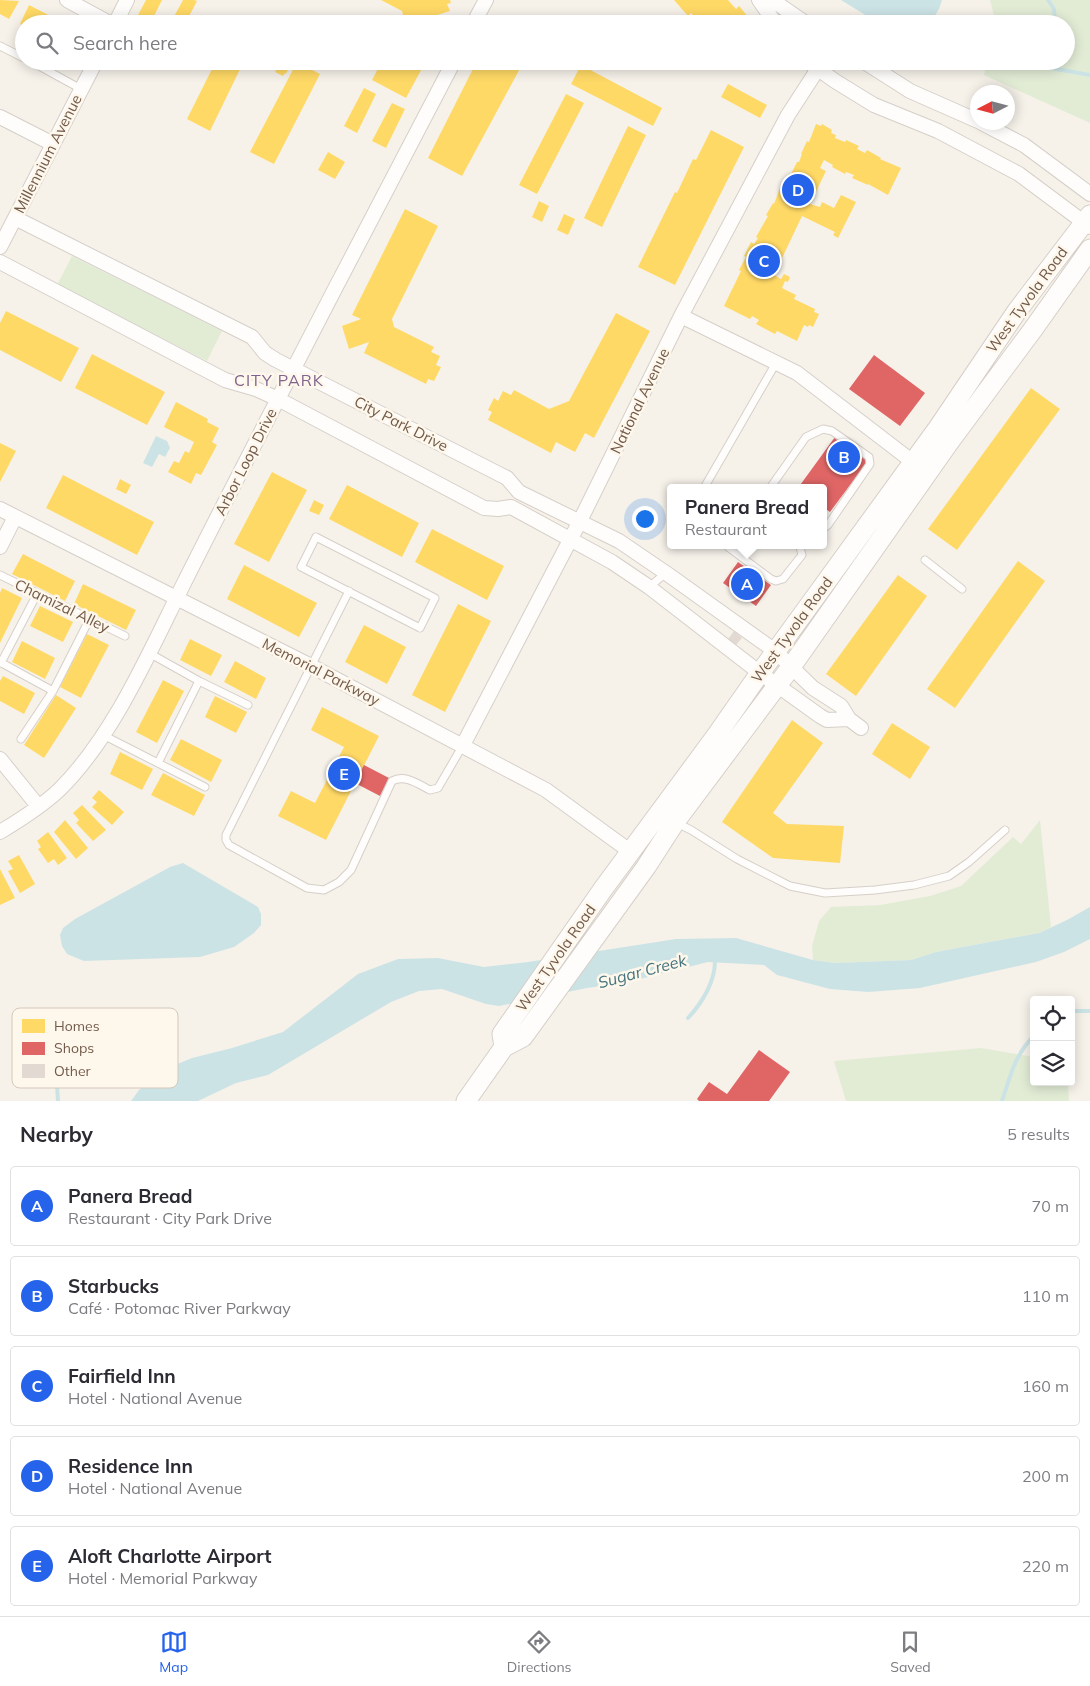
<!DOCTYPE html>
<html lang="en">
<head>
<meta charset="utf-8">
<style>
	body { margin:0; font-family:Mulish,sans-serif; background:#f7f7f7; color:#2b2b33 }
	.controls { position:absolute; right:15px; bottom:15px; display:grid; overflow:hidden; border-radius:5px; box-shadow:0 2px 12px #0003 }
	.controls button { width:45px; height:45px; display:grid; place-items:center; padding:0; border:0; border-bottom:1px solid #e1e1e2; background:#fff; color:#2b2b33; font:25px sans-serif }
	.compass { position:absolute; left:970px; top:85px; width:45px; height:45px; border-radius:50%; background:#fff; box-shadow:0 2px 12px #0003; rotate:264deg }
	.you { position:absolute; left:644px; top:518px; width:18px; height:18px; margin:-12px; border:4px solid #fff; border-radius:50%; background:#1a73e8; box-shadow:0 0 0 8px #1a73e833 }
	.badge { display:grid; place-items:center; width:32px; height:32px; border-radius:50%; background:#2563eb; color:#fff; font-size:16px; font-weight:700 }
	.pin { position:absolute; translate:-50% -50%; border:2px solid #fff; box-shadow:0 1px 5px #0006 }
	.popup { position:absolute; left:667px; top:484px; width:160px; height:65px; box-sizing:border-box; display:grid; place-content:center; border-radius:5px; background:#fff; filter:drop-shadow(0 1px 4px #0005); font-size:16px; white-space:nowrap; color:#7c7c81 }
	.popup b { font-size:19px; color:#2b2b33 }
	.popup::after { content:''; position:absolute; left:50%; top:100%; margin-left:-10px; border:10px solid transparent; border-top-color:#fff }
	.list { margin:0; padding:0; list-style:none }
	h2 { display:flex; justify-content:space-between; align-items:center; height:65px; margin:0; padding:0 20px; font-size:21px }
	h2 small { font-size:16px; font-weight:400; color:#7c7c81 }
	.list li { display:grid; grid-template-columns:32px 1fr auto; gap:15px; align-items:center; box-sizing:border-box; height:80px; margin:0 10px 10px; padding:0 10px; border:1px solid #e1e1e2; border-radius:5px }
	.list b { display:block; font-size:19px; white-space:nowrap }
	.list p { margin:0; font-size:16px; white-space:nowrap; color:#7c7c81 }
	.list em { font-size:16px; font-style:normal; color:#7c7c81 }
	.icon { flex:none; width:28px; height:28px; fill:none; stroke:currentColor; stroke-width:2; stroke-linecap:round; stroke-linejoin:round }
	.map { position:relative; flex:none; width:1090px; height:1101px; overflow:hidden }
	.search { position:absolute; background:#fff; box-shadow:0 2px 12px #0003; left:15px; right:15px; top:15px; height:55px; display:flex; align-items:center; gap:12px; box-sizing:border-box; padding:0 18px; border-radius:28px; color:#7c7c81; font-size:19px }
	.sheet { height:515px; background:#fff }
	nav { display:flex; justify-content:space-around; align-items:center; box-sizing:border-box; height:70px; border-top:1px solid #e1e1e2; background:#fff; font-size:14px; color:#7c7c81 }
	nav a { display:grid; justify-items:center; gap:2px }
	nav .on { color:#2563eb }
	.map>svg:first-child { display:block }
	.green { fill:#e2ecd5 }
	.water { fill:#cce3e5 }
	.homes { fill:#ffd966 }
	.shops { fill:#e06666 }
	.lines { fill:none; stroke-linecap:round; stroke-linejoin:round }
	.stream { stroke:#cce3e5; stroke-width:4 }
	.building { fill:#e2dad2 }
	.service-casing { stroke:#d5cfc8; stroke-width:9 }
	.minor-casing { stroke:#d5cfc8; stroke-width:16 }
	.secondary-casing { stroke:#d6cfc8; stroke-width:21 }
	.service { stroke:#fefdfc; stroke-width:7 }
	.minor { stroke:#fefdfc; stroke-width:14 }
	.secondary { stroke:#fefdfc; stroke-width:19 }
	.labels { text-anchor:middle; stroke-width:5; stroke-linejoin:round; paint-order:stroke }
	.street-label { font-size:15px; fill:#725a4b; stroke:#fef7eb }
	.neighbourhood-label { font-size:16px; letter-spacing:1px; fill:#80638e; stroke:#fef7eb }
	.water-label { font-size:16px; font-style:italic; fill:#43737e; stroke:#fef7eb }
	.key { fill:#fef7eb; stroke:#d4c8bb; stroke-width:1 }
	.key-label { font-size:14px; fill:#725a4b }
</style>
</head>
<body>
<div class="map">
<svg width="1090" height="1101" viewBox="0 0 1090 1101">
	<rect width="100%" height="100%" fill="#f6f2ea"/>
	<path class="green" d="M990,0H1090V123L984,75L987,61H1066V24H996Z
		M72,256L222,331L207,361L57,285Z
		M1040,820L1051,927L1039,933L936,952L911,960L835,963L813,960L812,946L819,921L831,907L880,905L930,896L961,886L1013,837L1021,844Z
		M981,1048L1034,1057V1082H1068L1069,1101H846L834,1061Z"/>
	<path class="water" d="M841,0H942L939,9L930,24H880Z
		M156,436L167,441L170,448L165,457L159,454L152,467L143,463Z
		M183,863L258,907L261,914V925L254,933L234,947L200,957L84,961L67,954L62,946L60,935L63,928L75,919L170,867Z
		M1090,907V939L1064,952L1036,962L920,988L868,992L830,989L777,975L764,965L708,962L624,983L587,988L499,1006L486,1004L442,989L419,991L391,1002L268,1075L236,1083L198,1101H131L139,1090L163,1070L192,1058L232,1048L283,1032L358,974L398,959L438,958L484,967L528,962L676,939L736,938L813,960L835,963L911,960L936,952L1039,933L1067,920Z"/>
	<path class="homes" d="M0,0L19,1L9,19L0,14Z
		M146,0H162L150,24L137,17Z
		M183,0H194L197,1L185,24H170Z
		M381,0H450L451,3L447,4L450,11L434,16L448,24H401L404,19L402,11Z
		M674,0H728L736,9L739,6L754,24H700L691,13L688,16Z
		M29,5L66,24H24V26L20,24Z
		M216,61H244L210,131L187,119Z
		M254,61H292L286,74L285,73L283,76L275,72L277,69L263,62L261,65Z
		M382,61H426L406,98L372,80Z
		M477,61H524L462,176L428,158Z
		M297,62L320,74L274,164L250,152Z
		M581,65L662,108L653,126L571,84Z
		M728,84L767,105L760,118L721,97Z
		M364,88L376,94L357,133L344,126Z
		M566,94L584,103L537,194L519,185Z
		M392,103L405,109L386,148L372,141Z
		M816,124L821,126L822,124L832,130L831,133L836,135L835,138L845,142L846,140L859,146L857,149L865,153L867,150L881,158L880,159L901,168L888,195L868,184V185L852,178L854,175L846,172L845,174L832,167L833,165L824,160L820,168L826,171L810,204L820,207L822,202L834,208L841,195L856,202L838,238L833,235L835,232L802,216L774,275L781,279L784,274L790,277L788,282L785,281L782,288L796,295L794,299L815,309L814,312L819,314L813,327L809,325L808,327L804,325L797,341L777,331L775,334L756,324L759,320L752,316L750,319L724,306L741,271L739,270L746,257L744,256L751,242L754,244L758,238L756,237L768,216L766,215L773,203L774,204L780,188L783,190L787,182L788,183L793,174H791L797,162H799L802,154H801L807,141L809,142Z
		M628,126L646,135L602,227L584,218Z
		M711,130L744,147L675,285L638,267L675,192L677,193L693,159L696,160Z
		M328,152L345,162L335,179L318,170Z
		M539,201L549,206L542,222L532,217Z
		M405,209L438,226L392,319L394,327L434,347L431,352L440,356L436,365L441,367L434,381L428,379L426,384L364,353L369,342L349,349L342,326L361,319L352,315Z
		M564,214L575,219L568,235L557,230Z
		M6,311L79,348L61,382L0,350V323Z
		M616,313L650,331L594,438L585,433L575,452L556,442L551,453L488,420L492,412L488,410L494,398L498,401L503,391L511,395L514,390L549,409L569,401Z
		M92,354L165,392L147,425L75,388Z
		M1031,388L1060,409L957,550L928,529Z
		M176,402L208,419L207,422L219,428L212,442L217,445L201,475L196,473L191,484L168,472L174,461L179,463L185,451L189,453L194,442L164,427Z
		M0,443L16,451L0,482Z
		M272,472L307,490L269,562L234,544Z
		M63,475L154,522L137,555L46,508Z
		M120,479L131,485L126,494L116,489Z
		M347,485L419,523L402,557L329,519Z
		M314,500L324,505L319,515L309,511Z
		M432,529L504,566L487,600L415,562Z
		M23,554L75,581L65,601L12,574Z
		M1018,561L1045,581L955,708L927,689Z
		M244,565L317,603L299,637L227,599Z
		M898,575L927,596L856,696L826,674Z
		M83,584L136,610L126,630L74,604Z
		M2,588L22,598L0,643V593Z
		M458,604L491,621L445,712L412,695Z
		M40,606L73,622L63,642L30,626Z
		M364,625L406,647L387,684L345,662Z
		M87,634L109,645L81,698L60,687Z
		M190,639L222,655L211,676L180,660Z
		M22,641L55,658L45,679L12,662Z
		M235,661L266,678L256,699L224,682Z
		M3,676L35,693L24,714L0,701V681Z
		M163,680L184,691L157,743L136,732Z
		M56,695L76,708L44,758L24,745Z
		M215,696L247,712L236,733L205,717Z
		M322,707L379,736L326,840L278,816L291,791L315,803L344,747L311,730Z
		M792,720L823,743L773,813L787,824L844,826L840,863L773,858L722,822Z
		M892,723L930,747L910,779L872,754Z
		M181,739L222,760L211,782L170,760Z
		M120,752L153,769L142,790L110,774Z
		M163,773L205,795L194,816L151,795Z
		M99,790L124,812L112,825L92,807L97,802L92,798Z
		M82,805L106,830L93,841L76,823L79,820L73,813Z
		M65,820L88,848L76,859L54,832Z
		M48,832L67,858L58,865L54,859L48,863L38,849L41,847L37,841Z
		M19,855L35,884L20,893L8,871L13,869L8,861Z
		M0,869L15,898L0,905Z"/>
	<path class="shops" d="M874,355L925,393L900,426L849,389Z
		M835,437L868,461L830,512L823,507V488H798Z
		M738,562L771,585L756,606L723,583Z
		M364,765L389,778L380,796L355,783Z
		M759,1050L790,1072L769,1101H699L697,1099L709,1082L727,1094Z"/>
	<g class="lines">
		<path class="stream" d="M1048,0L1054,9L1055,24
			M1035,61L1045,67L1090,75
			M1071,1011H1090
			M22,1014L41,1050L56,1069L58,1101
			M688,1018C703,1002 716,980 715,958
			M1002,1101C1010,1077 1015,1054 1034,1036"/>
	</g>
	<path class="building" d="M734,631L742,638L736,645L728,639Z"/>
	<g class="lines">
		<g class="service-casing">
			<path id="service" d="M0,46L24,58
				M30,61L81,89
				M704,488L776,363
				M770,488L806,437L823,429L832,431L869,457L870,464L828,525L823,529
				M316,537L435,598L420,628L301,567Z
				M729,545L728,547L771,579L776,581L783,579L802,555L800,547L798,545
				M925,560L962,589
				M0,575L125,636
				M649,587L666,573
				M349,591L226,835V840L229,845L307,888L324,890L339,882L351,870L392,781C405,774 418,784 430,790L438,788L463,745
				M149,653L199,681L248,705
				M0,662L53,691
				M1,663L37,594
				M103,735L205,787
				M21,739L53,691L89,620
				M158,763L199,681
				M675,822L691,830L737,859L790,886L825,893L875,890L914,885L949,876L969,862L1005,830"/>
		</g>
		<g class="minor-casing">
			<path id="minor" d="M67,0L111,24
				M759,0L776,24
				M772,0L807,24
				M115,24L127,0
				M473,24L486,0
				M807,61L835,81L874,105L938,131L1019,174L1090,227
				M863,61L910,91L978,121
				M0,117L53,144
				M980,122L1024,145L1090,194
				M15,218L252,337L265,353L276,360L501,475L507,478L519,492L619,541L666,573L775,651L813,688L841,706L849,719L861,728
				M0,247L96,61
				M0,262L225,380L256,389L278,399L484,508L498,509L511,507L612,562L649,587L760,673L820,716L827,720L849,719
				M681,316L797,373L913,462
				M0,509L311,666L546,790L631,852
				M0,547L15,517
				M463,745L580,521L681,316L788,115L823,61
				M0,759L38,806
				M0,832C20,820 42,806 59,790C113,737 149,653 183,585C214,523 246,461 278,399C336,286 395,174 454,61"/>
		</g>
		<g class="secondary-casing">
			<path id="secondary" d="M504,1047L502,1034L603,889L716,736L760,673L938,428L1017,311L1090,215
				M466,1101L504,1047L523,1037L646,867L675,822L791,667L950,441L1034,328L1090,249"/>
		</g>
		<use href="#service" class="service"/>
		<use href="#minor" class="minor"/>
		<use href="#secondary" class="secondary"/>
	</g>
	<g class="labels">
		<g class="street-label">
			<text transform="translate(48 154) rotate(-63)" y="5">Millennium Avenue</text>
			<text transform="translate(1027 300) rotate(-54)" y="5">West Tyvola Road</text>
			<text transform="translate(640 401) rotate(-64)" y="5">National Avenue</text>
			<text transform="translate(401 424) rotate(27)" y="5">City Park Drive</text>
			<text transform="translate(246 462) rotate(-63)" y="5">Arbor Loop Drive</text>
			<text transform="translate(62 606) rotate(26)" y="5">Chamizal Alley</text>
			<text transform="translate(792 630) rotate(-54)" y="5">West Tyvola Road</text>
			<text transform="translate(321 672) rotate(27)" y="5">Memorial Parkway</text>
			<text transform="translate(556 958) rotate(-55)" y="5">West Tyvola Road</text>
		</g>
		<g class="neighbourhood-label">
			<text x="279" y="386">CITY PARK</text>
		</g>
		<g class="water-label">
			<text transform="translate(642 971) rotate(-15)" y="6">Sugar Creek</text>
		</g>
	</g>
	<rect x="12" y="1008" width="166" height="80" rx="8" class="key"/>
	<rect x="22" y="1019" width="23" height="14" fill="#ffd966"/>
	<rect x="22" y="1042" width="23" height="13" fill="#e06666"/>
	<rect x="22" y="1064" width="23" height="14" fill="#e2dad2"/>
	<g class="key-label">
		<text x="54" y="1031">Homes</text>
		<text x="54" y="1053">Shops</text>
		<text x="54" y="1076">Other</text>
	</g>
</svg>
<div class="controls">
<button><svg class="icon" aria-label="locate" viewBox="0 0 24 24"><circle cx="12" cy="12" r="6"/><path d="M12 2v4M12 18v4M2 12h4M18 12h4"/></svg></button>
<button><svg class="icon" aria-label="layers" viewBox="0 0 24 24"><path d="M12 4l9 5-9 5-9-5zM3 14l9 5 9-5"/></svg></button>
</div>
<svg class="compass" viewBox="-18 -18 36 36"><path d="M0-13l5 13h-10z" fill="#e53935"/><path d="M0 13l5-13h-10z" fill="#7c7c81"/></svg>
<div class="you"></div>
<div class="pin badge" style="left:747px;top:584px">A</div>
<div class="popup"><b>Panera Bread</b>Restaurant</div>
<div class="pin badge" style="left:844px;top:457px">B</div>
<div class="pin badge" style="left:764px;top:261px">C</div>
<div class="pin badge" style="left:798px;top:190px">D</div>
<div class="pin badge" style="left:344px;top:774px">E</div>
<div class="search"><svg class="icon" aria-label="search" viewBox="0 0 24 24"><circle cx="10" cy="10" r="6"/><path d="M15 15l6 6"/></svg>Search here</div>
</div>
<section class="sheet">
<h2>Nearby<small>5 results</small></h2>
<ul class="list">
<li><span class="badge">A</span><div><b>Panera Bread</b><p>Restaurant · City Park Drive</p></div><em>70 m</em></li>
<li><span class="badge">B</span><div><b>Starbucks</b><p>Café · Potomac River Parkway</p></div><em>110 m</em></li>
<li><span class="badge">C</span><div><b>Fairfield Inn</b><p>Hotel · National Avenue</p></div><em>160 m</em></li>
<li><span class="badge">D</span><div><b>Residence Inn</b><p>Hotel · National Avenue</p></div><em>200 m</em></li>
<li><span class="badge">E</span><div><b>Aloft Charlotte Airport</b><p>Hotel · Memorial Parkway</p></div><em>220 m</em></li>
</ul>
</section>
<nav>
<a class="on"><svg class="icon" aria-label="map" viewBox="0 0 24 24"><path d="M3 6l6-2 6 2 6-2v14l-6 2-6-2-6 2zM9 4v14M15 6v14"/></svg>Map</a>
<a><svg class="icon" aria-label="directions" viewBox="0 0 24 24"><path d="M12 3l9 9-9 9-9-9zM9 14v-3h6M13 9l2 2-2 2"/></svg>Directions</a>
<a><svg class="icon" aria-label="saved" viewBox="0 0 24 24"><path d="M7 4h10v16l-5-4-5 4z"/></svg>Saved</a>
</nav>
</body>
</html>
